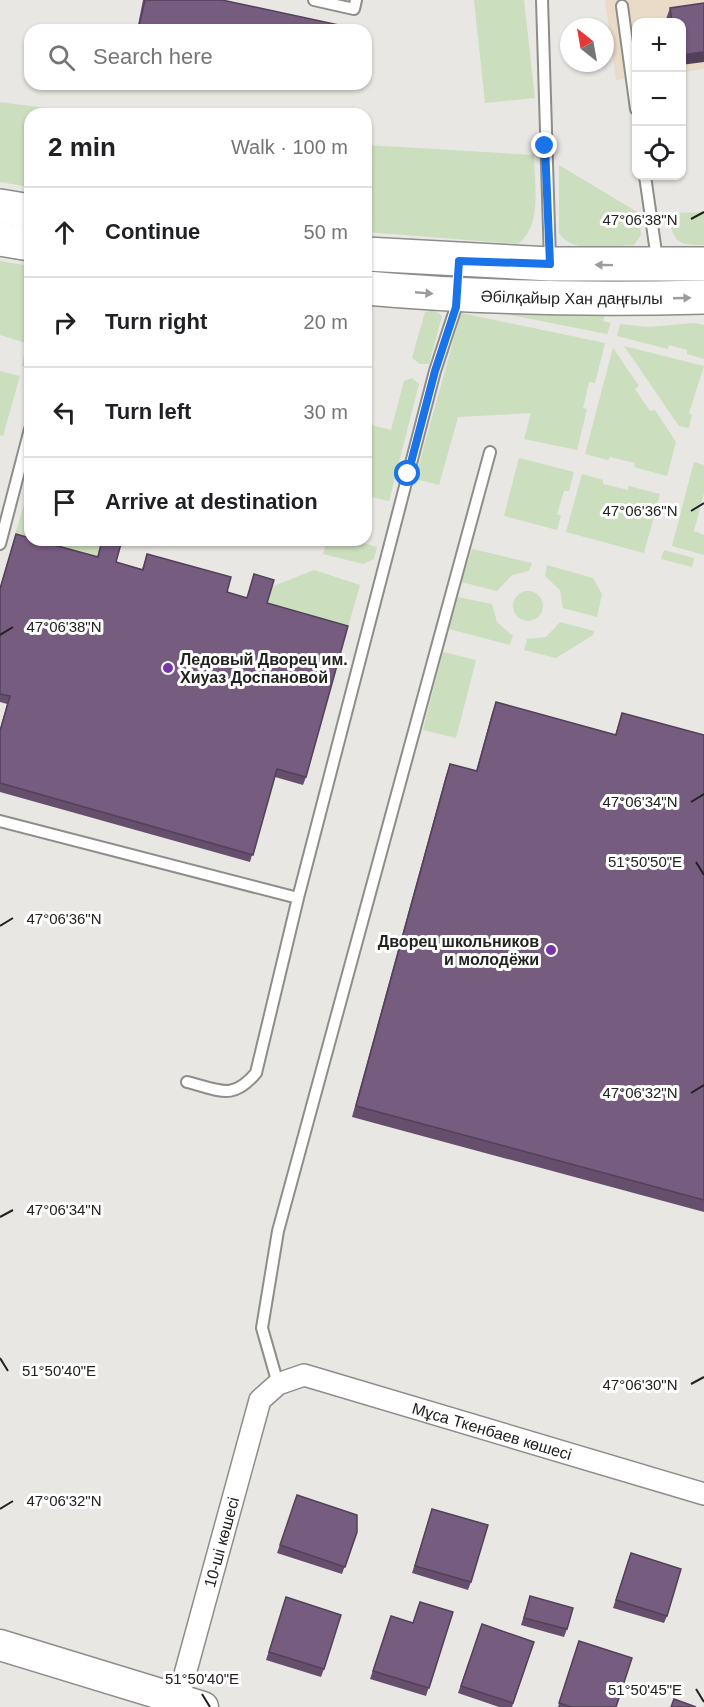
<!DOCTYPE html>
<html lang="en">
<head>
<meta charset="utf-8">
<style>
	body { margin:0; font-family:Arial,sans-serif; background:#f6f6f6; color:#202124 }
	.controls { position:absolute; right:18px; top:18px; display:grid; overflow:hidden; border-radius:12px; box-shadow:0 2px 4px #0004 }
	.controls button { width:54px; height:54px; display:grid; place-items:center; padding:0; border:0; border-bottom:2px solid #e0e0e0; background:#fff; color:#202124; font:30px sans-serif }
	.compass { position:absolute; left:560px; top:18px; width:54px; height:54px; border-radius:50%; background:#fff; box-shadow:0 2px 4px #0004; rotate:329deg }
	.stop { position:absolute; width:18px; height:18px; margin:-14px; border:4px solid #1a73e8; border-radius:50%; background:#fff }
	.stop.end { background:#1a73e8; border-color:#fff; box-shadow:0 2px 6px #0008 }
	.list { margin:0; padding:0; list-style:none }
	h2 { display:flex; justify-content:space-between; align-items:center; height:78px; margin:0; padding:0 24px; font-size:26px }
	h2 small { font-size:20px; font-weight:400; color:#757577 }
	.list li { display:grid; grid-template-columns:39px 1fr auto; gap:18px; align-items:center; box-sizing:border-box; height:90px; padding:0 24px; border-top:2px solid #e0e0e0 }
	.list b { display:block; font-size:22px; white-space:nowrap }
	.list em { font-size:20px; font-style:normal; color:#757577 }
	.icon { flex:none; width:33px; height:33px; fill:none; stroke:currentColor; stroke-width:2; stroke-linecap:round; stroke-linejoin:round }
	.map { position:relative; flex:none; width:704px; height:1707px; overflow:hidden }
	.search { position:absolute; background:#fff; box-shadow:0 2px 4px #0004; left:24px; top:24px; width:348px; height:66px; display:flex; align-items:center; gap:15px; box-sizing:border-box; padding:0 21px; border-radius:18px; color:#757577; font-size:22px }
	.panel { position:absolute; background:#fff; box-shadow:0 2px 4px #0004; left:24px; top:108px; width:348px; height:438px; border-radius:18px }
	.map>svg:first-child { display:block }
	.commercial { fill:#eadbc8 }
	.green { fill:#cbdebd }
	.lines { fill:none; stroke-linecap:round; stroke-linejoin:round }
	.lane-casing { stroke:#8e8d89; stroke-width:14 }
	.street-casing { stroke:#8e8d89; stroke-width:24 }
	.secondary-casing { stroke:#8e8d89; stroke-width:33 }
	.primary-casing { stroke:#8e8d89; stroke-width:36 }
	.lane { stroke:#fff; stroke-width:10 }
	.street { stroke:#fff; stroke-width:21 }
	.secondary { stroke:#fff; stroke-width:30 }
	.primary { stroke:#fff; stroke-width:33 }
	.wall { fill:#654f6d }
	.shaded-wall { fill:#534059 }
	.building { fill:#765c7f; stroke:#534059; stroke-width:1.5 }
	.oneway { fill:#9c9c9b }
	.route { stroke:#1a73e8; stroke-width:8 }
	.ticks { fill:none; stroke:#222220; stroke-width:2 }
	.poi-dot { fill:#7733a7; stroke:#fff; stroke-width:2 }
	.labels { text-anchor:middle; stroke-width:6; stroke-linejoin:round; paint-order:stroke }
	.street-label { font-size:16px; fill:#222220; stroke:#fff }
	.poi-label { font-size:16px; font-weight:bold; fill:#222220; stroke:#fff; text-anchor:start }
	.ticks-label { font-size:15px; text-anchor:middle; fill:#222220; stroke:#fff; stroke-width:6; stroke-linejoin:round; paint-order:stroke }
</style>
</head>
<body>
<div class="map">
<svg width="704" height="1707" viewBox="0 0 704 1707">
	<rect width="100%" height="100%" fill="#e8e7e3"/>
	<path class="commercial" d="M605,0H704V69L682,72V22H636V77L616,80Z"/>
	<path class="green" d="M474,0H524L535,98L485,103Z
		M0,102L90,114H30V187L0,182Z
		M366,145L534,155C534,183 543,226 518,244L366,232Z
		M559,165L639,213L641,235L634,245C610,246 573,255 559,233Z
		M704,212V245C676,246 672,240 669,213Z
		M0,261L30,266V368L22,366L26,343L0,335Z
		M465,306L606,313L603,321L611,323L607,334Z
		M434,310L442,316L429,364H420L412,358L425,312Z
		M461,313L605,343L595,383L589,382L583,408L587,409L577,450L524,439L531,413L458,417L439,485L415,479Z
		M694,323L704,325V359L687,354V350L669,345L668,349L617,336L620,324L648,327Z
		M624,346L704,366L689,413L692,415L689,428L679,426Z
		M613,348L639,386L635,389L650,411L655,410L676,442L667,476L634,467L635,463L610,457L608,460L585,454Z
		M0,371L20,376L3,436L0,435Z
		M412,378L419,384L389,501L366,496V424L391,430L404,381Z
		M519,458L574,472L569,491H564L557,514L561,516L557,530L504,516Z
		M694,462L704,465V493L694,531L704,535V555L672,546Z
		M582,474L603,480V484L628,490L629,486L660,494L644,553L566,532Z
		M26,497L30,498V540H102L94,565L13,542Z
		M327,540H352L377,547L374,559L363,564L323,554Z
		M472,549L532,563L529,571L512,575L497,591L461,582Z
		M664,550L694,558L692,567L661,559Z
		M547,565L593,578L602,594L597,617L563,608L560,590L545,576Z
		M314,570L360,585L346,634L264,611L271,587Z
		M513 606a15 15 0 1 1 30 0a15 15 0 1 1-30 0Z
		M458,597L492,604L497,622L513,636L510,645L449,629Z
		M560,622L594,631L593,635L556,658L524,650L527,639L546,637Z
		M443,652L476,660L456,738L423,730Z"/>
	<g class="lines">
		<g class="lane-casing">
			<path id="lane" d="M314,0L354,9L356,0
				M542,0L550,261
				M622,6L636,109
				M645,176L657,259
				M0,544L30,429
				M0,821L298,898L435,371L456,307L459,261
				M187,1082C220,1090 232,1101 256,1073L298,898
				M278,1384L262,1328L278,1231L490,452"/>
		</g>
		<g class="street-casing">
			<g id="street">
				<path id="s1" d="M176,1707L260,1400L278,1384L304,1375L704,1494"/>
			</g>
		</g>
		<g class="secondary-casing">
			<path id="secondary" d="M0,1645L203,1707"/>
		</g>
		<g class="primary-casing">
			<g id="primary">
				<path d="M0,206L30,211"/>
				<path d="M0,239L30,244"/>
				<path d="M366,254L550,264H704"/>
				<path id="s2" d="M366,288C479,298 591,300 704,297"/>
			</g>
		</g>
		<use href="#lane" class="lane"/>
		<use href="#street" class="street"/>
		<use href="#secondary" class="secondary"/>
		<use href="#primary" class="primary"/>
	</g>
	<path class="wall" d="M143,0H222L338,30H137Z
		M670,8L681,22H667L666,19Z
		M16,534L97,557L102,540H122L116,562L142,569L147,554L227,592L247,598L254,574L267,603L306,777L303,785L275,777L250,862L0,792V729L7,704L0,702V587Z
		M496,702L615,735L622,713L704,735V1212L352,1117L446,775L450,764L476,771L492,713Z
		M297,1495L357,1532L342,1574L277,1553Z
		M432,1509L471,1582L468,1590L412,1573Z
		M628,1561L667,1616L664,1623L613,1608Z
		M530,1596L567,1629L564,1637L521,1625Z
		M286,1597L324,1669L321,1677L266,1660Z
		M453,1612L426,1696L370,1679L391,1616L413,1623Z
		M482,1624L534,1642L512,1707H499L458,1693Z
		M579,1641L616,1707H558Z"/>
	<path class="shaded-wall" d="M704,52V62L681,65V55Z"/>
	<path class="building" d="M145,0H222L339,25L338,30H138Z
		M704,3V52L681,55V22H672L670,8Z
		M16,534L30,538V540H36L98,557L102,540H122L116,562L143,570L147,554L231,577L227,592L247,598L254,574L274,580L267,603L348,626L306,777L277,769L253,855L0,783V731L10,696L0,694V589Z
		M496,702L616,735L622,713L704,735V1200L356,1106L450,764L477,771Z
		M297,1495L357,1515V1532L345,1567L280,1545Z
		M432,1509L488,1525L471,1582L415,1566Z
		M631,1553L681,1569L667,1616L616,1600Z
		M530,1596L573,1608L567,1629L524,1618Z
		M286,1597L341,1615L324,1669L269,1652Z
		M420,1602L453,1612L429,1688L373,1671L391,1616L413,1623Z
		M482,1624L534,1642L513,1703L461,1686Z
		M579,1641L632,1658L616,1707H571L559,1703Z
		M674,1699L696,1707H671Z"/>
	<defs><path id="oneway-solid" d="M-6-.8H1V-3.2L6.5 0L1 3.2V.8H-6Z" transform="scale(1.5)"/></defs>
	<g class="oneway">
		<use href="#oneway-solid" transform="translate(604 265) rotate(-179)"/>
		<use href="#oneway-solid" transform="translate(424 293) rotate(5)"/>
		<use href="#oneway-solid" transform="translate(682 298) rotate(-2)"/>
	</g>
	<g class="lines">
		<path class="route" d="M408,474L435,371L456,307L459,261L550,264L545,146"/>
	</g>
	<path class="ticks" d="M691,219L704,212M691,511L704,503M0,635L13,627M691,802L704,794M696,862L704,875M0,926L13,918M691,1093L704,1085M0,1217L13,1210M0,1358L8,1371M691,1384L704,1377M0,1509L13,1501M696,1689L704,1702M202,1694L210,1707"/>
	<g class="poi-dot">
		<circle cx="168" cy="668" r="6"/>
		<circle cx="551" cy="950" r="6"/>
	</g>
	<g class="labels">
		<g class="street-label">
			<text dy="6" stroke="none"><textPath href="#s2" startOffset="206">Әбілқайыр Хан даңғылы</textPath></text>
			<text dy="6" stroke="none"><textPath href="#s1" startOffset="566">Мұса Ткенбаев көшесі</textPath></text>
			<text dy="6" stroke="none"><textPath href="#s1" startOffset="171">10-ші көшесі</textPath></text>
		</g>
		<g class="poi-label">
			<text x="180" y="665">Ледовый Дворец им.<tspan x="180" dy="18">Хиуаз Доспановой</tspan></text>
			<text x="539" y="947" text-anchor="end">Дворец школьников<tspan x="539" dy="18">и молодёжи</tspan></text>
		</g>
	</g>
	<g class="ticks-label">
		<text x="640" y="225">47°06'38"N</text>
		<text x="640" y="516">47°06'36"N</text>
		<text x="64" y="632">47°06'38"N</text>
		<text x="640" y="807">47°06'34"N</text>
		<text x="645" y="867">51°50'50"E</text>
		<text x="64" y="924">47°06'36"N</text>
		<text x="640" y="1098">47°06'32"N</text>
		<text x="64" y="1215">47°06'34"N</text>
		<text x="59" y="1376">51°50'40"E</text>
		<text x="640" y="1390">47°06'30"N</text>
		<text x="64" y="1506">47°06'32"N</text>
		<text x="202" y="1684">51°50'40"E</text>
		<text x="645" y="1695">51°50'45"E</text>
	</g>
</svg>
<div class="controls">
<button>+</button>
<button>−</button>
<button><svg class="icon" aria-label="locate" viewBox="0 0 24 24"><circle cx="12" cy="12" r="6"/><path d="M12 2v4M12 18v4M2 12h4M18 12h4"/></svg></button>
</div>
<svg class="compass" viewBox="-18 -18 36 36"><path d="M0-13l5 13h-10z" fill="#e53935"/><path d="M0 13l5-13h-10z" fill="#757577"/></svg>
<div class="stop" style="left:408px;top:474px"></div>
<div class="stop end" style="left:545px;top:146px"></div>
<div class="search"><svg class="icon" aria-label="search" viewBox="0 0 24 24"><circle cx="10" cy="10" r="6"/><path d="M15 15l6 6"/></svg>Search here</div>
<section class="panel">
<h2>2 min<small>Walk · 100 m</small></h2>
<ul class="list">
<li><svg class="icon" aria-label="ahead" viewBox="0 0 24 24"><path d="M12 20V5M6 11l6-6 6 6"/></svg><div><b>Continue</b></div><em>50 m</em></li>
<li><svg class="icon" aria-label="right" viewBox="0 0 24 24"><path d="M7 20v-9h11M14 6l5 5-5 5"/></svg><div><b>Turn right</b></div><em>20 m</em></li>
<li><svg class="icon" aria-label="left" viewBox="0 0 24 24"><path d="M17 20v-9H6M10 6l-5 5 5 5"/></svg><div><b>Turn left</b></div><em>30 m</em></li>
<li><svg class="icon" aria-label="arrive" viewBox="0 0 24 24"><path d="M6 21V4h12l-3 4 3 4H6"/></svg><div><b>Arrive at destination</b></div></li>
</ul>
</section>
</div>
</body>
</html>
